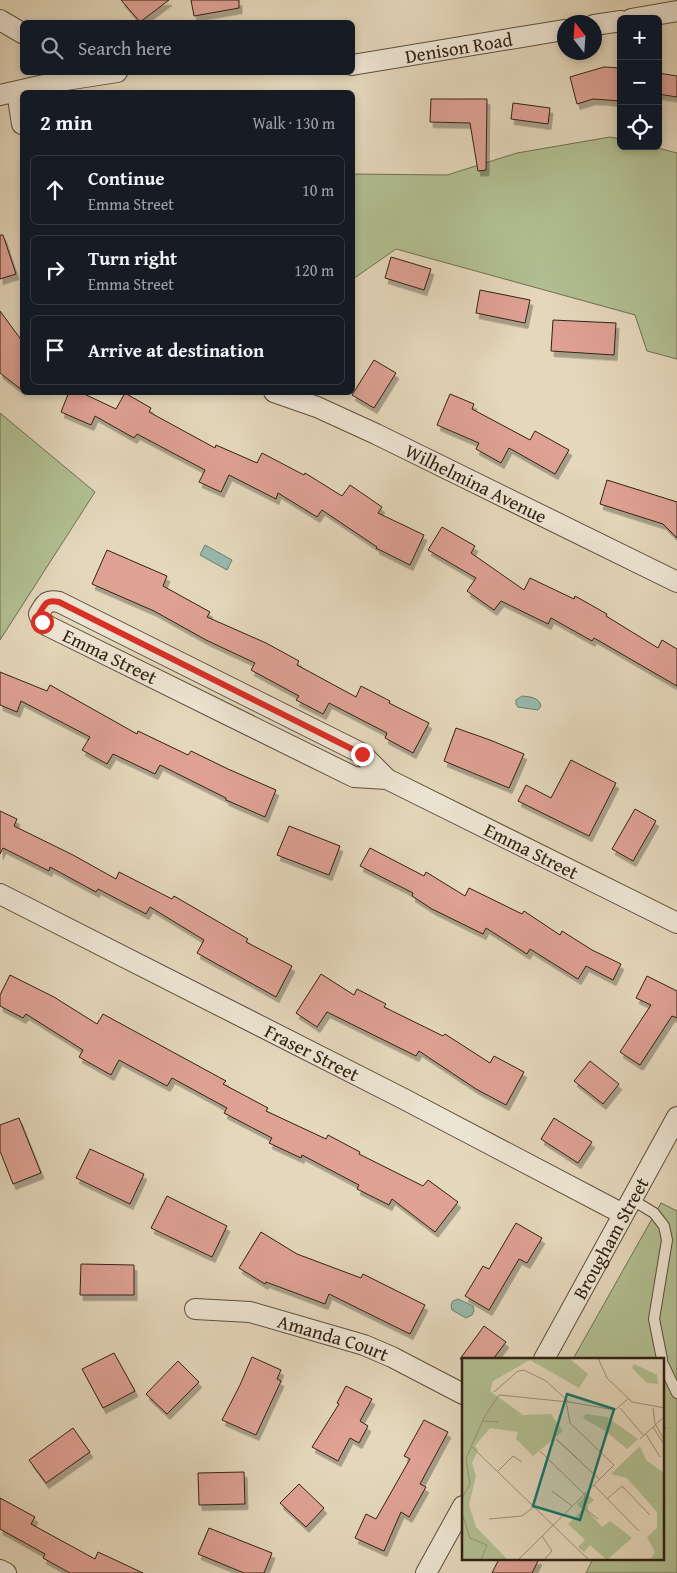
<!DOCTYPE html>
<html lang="en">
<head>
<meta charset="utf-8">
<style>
	body { margin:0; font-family:"Gentium Book Plus",serif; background:#242831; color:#f1f3f6 }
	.controls { position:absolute; right:15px; top:15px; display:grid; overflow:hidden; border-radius:8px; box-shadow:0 2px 8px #0003 }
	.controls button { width:45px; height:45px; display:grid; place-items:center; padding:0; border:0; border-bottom:1px solid #363941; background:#171b24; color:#f1f3f6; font:25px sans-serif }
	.compass { position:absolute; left:557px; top:15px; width:45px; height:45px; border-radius:50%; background:#171b24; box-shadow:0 2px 8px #0003; rotate:343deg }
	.stop { position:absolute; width:15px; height:15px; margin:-11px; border:4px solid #d93025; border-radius:50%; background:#fff }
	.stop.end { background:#d93025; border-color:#fff; box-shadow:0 1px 5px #0008 }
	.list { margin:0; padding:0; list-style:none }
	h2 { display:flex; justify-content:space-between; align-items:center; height:65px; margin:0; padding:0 20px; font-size:21px }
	h2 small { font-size:16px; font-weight:400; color:#9ea1a6 }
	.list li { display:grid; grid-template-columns:32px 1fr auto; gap:15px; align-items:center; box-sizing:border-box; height:70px; margin:0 10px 10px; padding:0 10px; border:1px solid #363941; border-radius:8px }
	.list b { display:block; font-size:19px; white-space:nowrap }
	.list p { margin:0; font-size:16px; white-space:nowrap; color:#9ea1a6 }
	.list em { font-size:16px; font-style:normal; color:#9ea1a6 }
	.icon { flex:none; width:28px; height:28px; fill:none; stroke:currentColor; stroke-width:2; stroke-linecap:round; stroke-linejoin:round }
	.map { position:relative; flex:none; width:677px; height:1573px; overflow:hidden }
	.search { position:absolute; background:#171b24; box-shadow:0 2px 8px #0003; left:20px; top:20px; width:335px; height:55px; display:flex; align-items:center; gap:12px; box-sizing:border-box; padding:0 18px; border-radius:8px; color:#9ea1a6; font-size:19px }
	.panel { position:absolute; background:#171b24; box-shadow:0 2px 8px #0003; left:20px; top:90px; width:335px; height:305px; border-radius:8px }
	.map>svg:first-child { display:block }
	.green { fill:#b1bf92; stroke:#717052 }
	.water { fill:#96baad; stroke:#6e7d6f }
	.building { fill:#dea194; stroke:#312213; filter:url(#shadow) }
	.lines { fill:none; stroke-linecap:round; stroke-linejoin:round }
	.lane-casing { stroke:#5e4f3d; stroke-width:12 }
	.street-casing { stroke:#5e4f3d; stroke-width:22 }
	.lane { stroke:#ede5d3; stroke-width:10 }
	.street { stroke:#ede5d3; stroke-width:20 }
	.route { stroke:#d93025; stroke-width:6 }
	.labels { text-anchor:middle; stroke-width:4; stroke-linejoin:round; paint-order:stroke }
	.street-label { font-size:19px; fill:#312213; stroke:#ede5d3 }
	.inset-road { fill:none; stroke:#9c8f78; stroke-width:1 }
	.view { fill:#0f766e; fill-opacity:0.15; stroke:#0f766e; stroke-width:2.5 }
	.inset-edge { fill:none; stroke:#312213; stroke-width:2.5 }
</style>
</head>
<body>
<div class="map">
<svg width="677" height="1573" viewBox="0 0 677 1573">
	<defs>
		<filter id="shadow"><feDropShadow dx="3" dy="5.5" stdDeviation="0" flood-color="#0004"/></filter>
	</defs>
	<rect width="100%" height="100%" fill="#e4d7bb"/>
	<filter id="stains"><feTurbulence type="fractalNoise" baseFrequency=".004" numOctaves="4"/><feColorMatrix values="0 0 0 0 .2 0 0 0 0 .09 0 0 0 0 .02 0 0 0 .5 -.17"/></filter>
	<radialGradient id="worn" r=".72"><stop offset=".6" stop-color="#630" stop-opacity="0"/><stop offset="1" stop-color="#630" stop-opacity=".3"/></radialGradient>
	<path class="green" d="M610,137L621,139V146H650L677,153V359L647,351L635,315L396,249L353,279V174L447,175L517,153Z
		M0,413L95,492L0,640Z
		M661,1203L677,1211V1573H586L593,1559H663V1432L666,1428L663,1427V1359H573Z"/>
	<path class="water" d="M205,545L232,560L227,570L200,555Z
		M522,696C530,697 539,697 541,706L538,710L518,707L516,704V700Z
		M458,1299L473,1306L474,1311L472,1315L466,1318L452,1310L451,1305L453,1301Z"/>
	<path class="building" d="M121,0H169L140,22Z
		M191,0H239V8L194,16Z
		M604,67L621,68V101L593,99L577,104L570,77Z
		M658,73L677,76V97L658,94Z
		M431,99H487L486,170L478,171L470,123L430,122Z
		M513,103L550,108L548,124L511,119Z
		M0,235H3L16,274L0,279Z
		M391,257L431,269L424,290L385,278Z
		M480,290L530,300L525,323L476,313Z
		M0,311L22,341V390L0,373Z
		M553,320L616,323L614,355L551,351Z
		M374,360L396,373L374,408L352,395Z
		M69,392H80L116,409L125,393L151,408L149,412L215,448L216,445L257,463L262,453L304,475L305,473L342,496L350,485L382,507L378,513L424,535L410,565L376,548L377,547L322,510L317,517L278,493L276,499L229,475L221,492L199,482L205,470L137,434L134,438L95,416L91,425L61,412Z
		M450,394L474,404L472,409L530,440L535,431L569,450L555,474L509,448L501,463L476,449L479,443L437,425Z
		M607,480L677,502V538L663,524L600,504Z
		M442,527L475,546L471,553L524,590L530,578L574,599L575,596L607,614L606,616L658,648L662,640L677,649V686L594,638L592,641L551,618L548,624L501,601L494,610L467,591L476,578L428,550Z
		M107,550L167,576L163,586L210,612L207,617L266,643L299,661L297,665L356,697L361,686L390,701L389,703L429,723L413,753L385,738L387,733L329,703L323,714L296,700L299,696L251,670L255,663L206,640L154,611L92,584Z
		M0,672L47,691L50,685L137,734L138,731L188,755L191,751L228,769L276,790L265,817L226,800V798L160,765L155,774L113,754L107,764L82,750L90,737L21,701L17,712L0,705Z
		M456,728L490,740L524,754L509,788L444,761Z
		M571,760L616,783L589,836L518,801L526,785L551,798Z
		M635,809L656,821L633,861L612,849Z
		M0,811L17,819L14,826L73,855L116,879L119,872L172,899L174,896L248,939L246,942L292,966L276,997L197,953L204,940L150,907L146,914L98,889L96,892L50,867L49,871L3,848L0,854Z
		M289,826L340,846L329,875L277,855Z
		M370,848L424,876L426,872L465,896L469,888L522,914L524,911L560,935L562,931L592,950L621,964L613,980L586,966L578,979L530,949L527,954L486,928L483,934L432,909L412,896L413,893L360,866Z
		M321,974L354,995L357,989L386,1004L384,1007L443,1036L445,1034L490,1063L494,1056L524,1072L506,1105L476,1089L419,1051L416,1056L327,1012L317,1027L296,1013Z
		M10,975L54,997L97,1024L103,1014L226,1081L223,1084L268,1108L266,1111L326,1139L328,1135L360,1152L359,1154L423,1186L428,1180L458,1202L435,1232L392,1199L389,1205L357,1189L359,1185L302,1155L301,1158L269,1143L272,1138L224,1113L227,1108L172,1078L167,1086L119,1060L111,1075L79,1057L83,1050L26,1014L23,1018L0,1006V995Z
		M647,976L677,991V1018L672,1016L640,1065L620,1052L651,1005L636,998Z
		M590,1061L619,1084L603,1104L574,1081Z
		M19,1118L41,1173L13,1184L0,1151V1125Z
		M554,1118L592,1142L578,1163L541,1139Z
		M90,1149L144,1174L130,1204L76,1178Z
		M167,1196L227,1226L212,1257L151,1228Z
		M516,1223L542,1238L527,1263L519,1259L489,1310L465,1296L483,1266L489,1269Z
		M261,1232L297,1254L361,1278L363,1274L425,1305L410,1334L329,1294L325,1304L266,1282L265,1284L239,1268Z
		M81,1264L134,1265V1295H80Z
		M484,1326L506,1342L493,1359H460Z
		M114,1353L135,1391L103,1408L82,1369Z
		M252,1357L281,1370L277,1379L281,1381L256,1435L222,1420L240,1385Z
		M178,1361L199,1382L167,1414L146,1394Z
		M346,1386L372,1399L360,1421L368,1426L359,1443L350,1438L338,1461L312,1447L339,1404L337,1403Z
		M424,1420L448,1432L420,1484L426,1487L409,1517L401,1512L384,1551L355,1538L366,1514L376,1519L410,1459L404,1456Z
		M73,1428L90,1452L46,1483L29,1460Z
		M244,1472L245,1504L199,1505L198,1473Z
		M299,1484L324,1508L306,1527L280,1503Z
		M0,1498L35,1517L31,1524L95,1559L98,1552L143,1573H70L43,1558L45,1554L0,1529Z
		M209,1528L272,1553L264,1573H244L198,1554Z
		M499,1559H539L532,1573H492Z"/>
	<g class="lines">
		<g class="lane-casing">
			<path id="lane" d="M631,1199L654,1213L664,1226L667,1240L654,1319L662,1359
				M663,1364L677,1393"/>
		</g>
		<g class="street-casing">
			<g id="street">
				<path d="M631,19L677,11"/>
				<path d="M0,20L22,33"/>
				<path d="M594,25L621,21"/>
				<path id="s1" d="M352,65L564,30"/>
				<path d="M17,92L22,124"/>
				<path d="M0,95L66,80L117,72"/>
				<path id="s2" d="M274,392L317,407L376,434L677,582"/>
				<path id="s3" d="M387,779L354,777L48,626L42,622L39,614C45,604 46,599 59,602L361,753L387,779L677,923"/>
				<path id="s4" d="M0,894L402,1098L623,1214"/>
				<path id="s5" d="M195,1309L250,1312L364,1345L392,1357L463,1394"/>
				<path id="s6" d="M544,1359L677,1117"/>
				<path d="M0,1570L6,1573"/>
				<path d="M426,1573L463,1506"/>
			</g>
		</g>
		<use href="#lane" class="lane"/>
		<use href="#street" class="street"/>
	</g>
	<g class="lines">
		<path class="route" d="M42,622L39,614C45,604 46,599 59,602L362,754"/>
	</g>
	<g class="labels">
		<g class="street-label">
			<text dy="7" stroke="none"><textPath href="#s1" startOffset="108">Denison Road</textPath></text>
			<text dy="7" stroke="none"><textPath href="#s2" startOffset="222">Wilhelmina Avenue</textPath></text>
			<text transform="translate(110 656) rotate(26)" y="7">Emma Street</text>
			<text dy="7" stroke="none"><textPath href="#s3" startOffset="952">Emma Street</textPath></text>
			<text dy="7" stroke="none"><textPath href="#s4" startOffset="350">Fraser Street</textPath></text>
			<text dy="7" stroke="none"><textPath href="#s6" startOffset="138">Brougham Street</textPath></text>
			<text dy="7" stroke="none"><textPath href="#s5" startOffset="142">Amanda Court</textPath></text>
		</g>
	</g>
	<g transform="translate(462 1358)">
		<rect width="202" height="202" fill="#e4d7bb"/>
		<path d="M0,0H107L126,16L117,30L68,2L31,23L28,33L61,57L89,56L101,73L71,98L54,81L56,74L28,70L13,88L16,92L10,105L14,118L7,147L14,169L46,202H0ZM172,6L195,17L196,26L185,25L170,10ZM113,56L121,60L124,56L145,59L176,81L165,91L142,72ZM178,88L184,102L202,115V202H188L193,194L185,179L195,170V154L165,120L149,116ZM125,136L132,142L126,147V153L140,169L148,163L170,180L145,202L128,187L122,194L116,189L123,182L106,166L120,152L115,146Z" fill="#b1bf92"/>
		<path class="inset-road" d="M136,0L145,20L170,44L203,50M32,34L56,13L62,12L84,23L107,44M158,50L182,78M191,50L193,66L203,83M21,63L36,64M191,69L203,88M184,76L198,99M178,81L203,58M10,89L127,202M78,93L122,136M115,100L94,81L137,121M36,113L51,98L60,104M132,127L177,173M90,133L110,148M123,135L122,150L136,161M0,140L8,126L4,100L23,58L37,37L107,44L153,52L166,41M145,141L160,128L188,157M0,155L8,180L25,187L19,202M27,161L60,158L72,149M80,178L90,193L82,202M56,202L152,107L108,65L104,43"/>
		<path class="view" d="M105,36L152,51L118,162L71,148Z"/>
		<rect width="202" height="202" class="inset-edge"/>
	</g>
	<rect width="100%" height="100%" filter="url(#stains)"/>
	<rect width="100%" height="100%" fill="url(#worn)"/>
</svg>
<div class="controls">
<button>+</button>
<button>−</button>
<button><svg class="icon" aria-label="locate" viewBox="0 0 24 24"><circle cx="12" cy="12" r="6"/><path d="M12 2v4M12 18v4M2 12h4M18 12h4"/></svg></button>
</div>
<svg class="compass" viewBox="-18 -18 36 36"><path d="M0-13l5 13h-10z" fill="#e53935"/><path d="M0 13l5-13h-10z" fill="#9ea1a6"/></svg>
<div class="stop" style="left:42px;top:622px"></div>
<div class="stop end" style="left:362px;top:754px"></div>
<div class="search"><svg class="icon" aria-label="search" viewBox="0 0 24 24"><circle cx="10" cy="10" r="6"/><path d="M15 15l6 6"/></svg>Search here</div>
<section class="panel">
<h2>2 min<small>Walk · 130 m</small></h2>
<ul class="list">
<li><svg class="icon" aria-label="ahead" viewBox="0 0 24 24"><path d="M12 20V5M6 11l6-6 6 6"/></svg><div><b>Continue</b><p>Emma Street</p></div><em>10 m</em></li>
<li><svg class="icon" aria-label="right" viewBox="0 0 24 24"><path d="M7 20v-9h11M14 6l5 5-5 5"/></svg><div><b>Turn right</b><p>Emma Street</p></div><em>120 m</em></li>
<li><svg class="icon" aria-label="arrive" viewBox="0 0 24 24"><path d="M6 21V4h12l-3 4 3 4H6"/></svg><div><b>Arrive at destination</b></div></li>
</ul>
</section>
</div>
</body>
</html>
